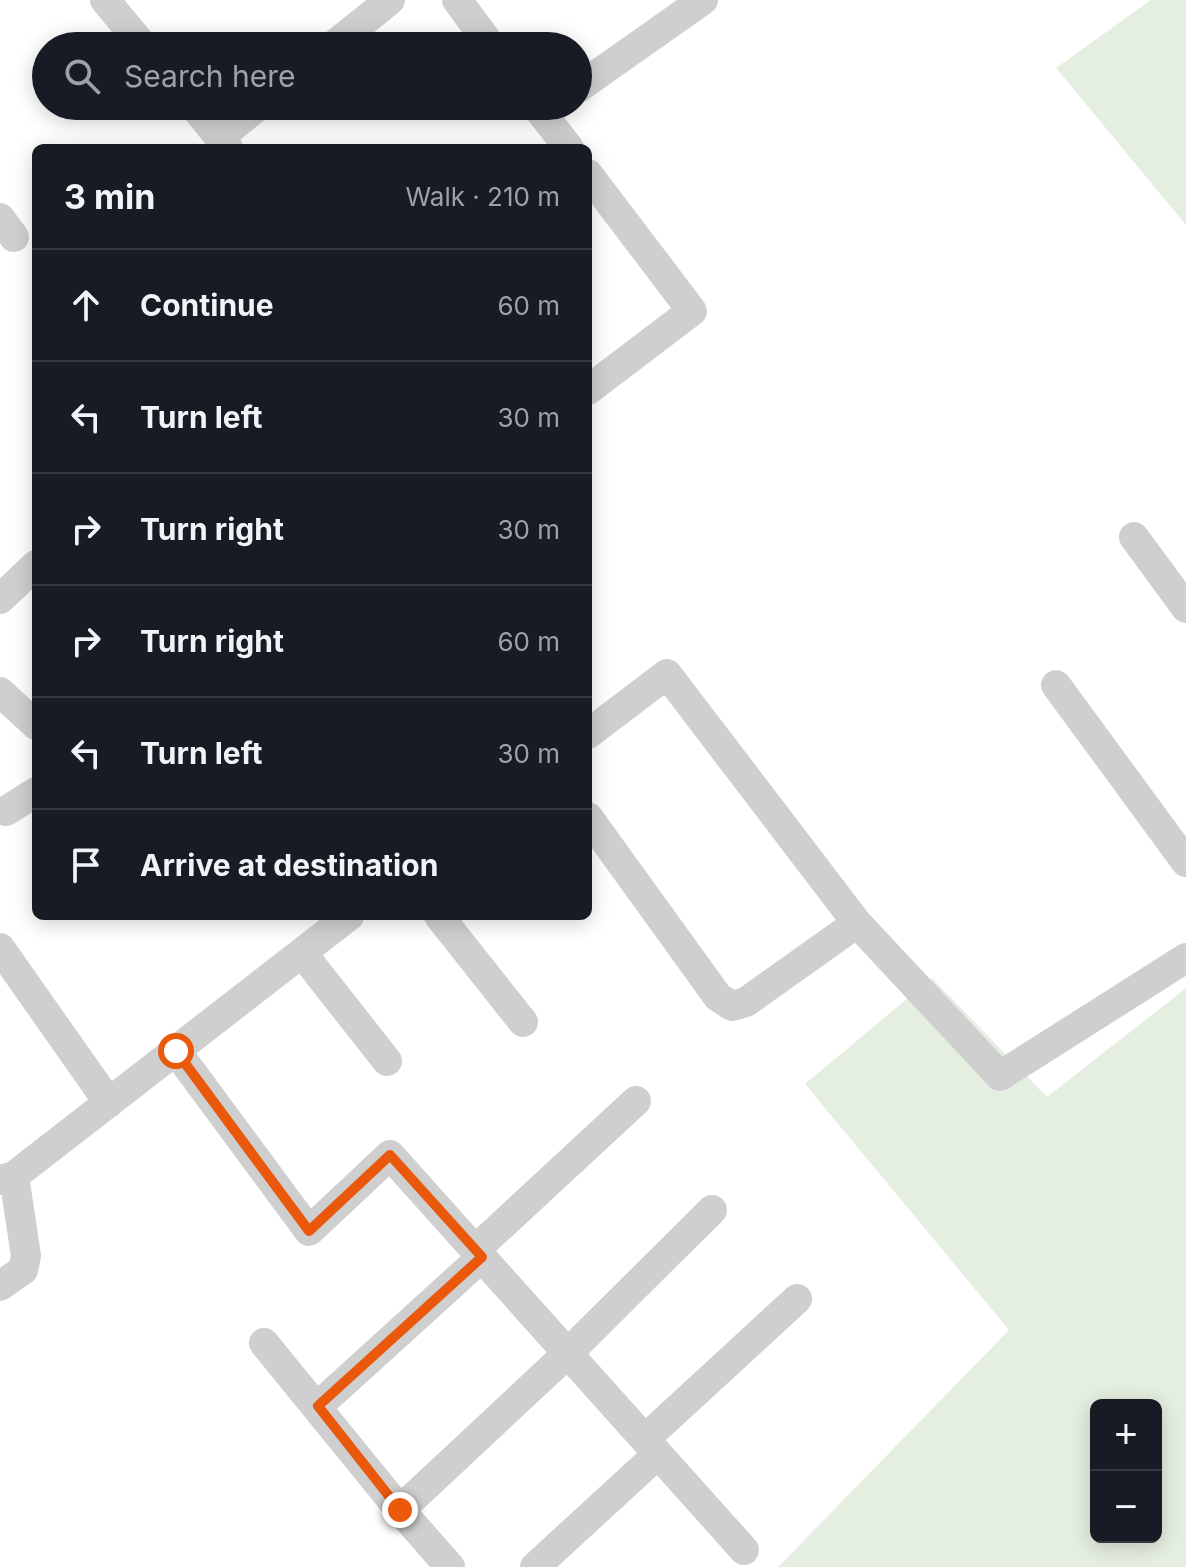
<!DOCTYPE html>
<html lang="en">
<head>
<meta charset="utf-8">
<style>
	body { margin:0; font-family:Inter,sans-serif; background:#20242c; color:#f1f3f6 }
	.controls { position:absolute; right:24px; bottom:24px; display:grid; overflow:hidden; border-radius:12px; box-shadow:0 4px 20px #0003 }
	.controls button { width:72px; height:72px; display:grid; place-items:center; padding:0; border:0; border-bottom:2px solid #363941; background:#171b24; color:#f1f3f6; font:40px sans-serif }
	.stop { position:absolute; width:24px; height:24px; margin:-18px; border:6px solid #ea580c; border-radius:50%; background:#fff }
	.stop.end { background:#ea580c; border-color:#fff; box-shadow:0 2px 8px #0008 }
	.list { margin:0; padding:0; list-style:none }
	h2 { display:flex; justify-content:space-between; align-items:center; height:104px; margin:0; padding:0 32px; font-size:34px }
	h2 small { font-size:26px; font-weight:400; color:#9ea1a6 }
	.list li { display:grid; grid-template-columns:52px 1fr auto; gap:24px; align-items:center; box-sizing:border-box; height:112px; padding:0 32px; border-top:2px solid #363941 }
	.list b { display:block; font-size:30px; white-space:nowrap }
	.list em { font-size:26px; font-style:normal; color:#9ea1a6 }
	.icon { flex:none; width:44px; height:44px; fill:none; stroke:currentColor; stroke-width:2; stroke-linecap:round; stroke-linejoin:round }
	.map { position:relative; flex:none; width:1186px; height:1567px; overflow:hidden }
	.search { position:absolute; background:#171b24; box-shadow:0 4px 20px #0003; left:32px; top:32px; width:560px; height:88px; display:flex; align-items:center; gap:20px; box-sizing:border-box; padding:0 28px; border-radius:44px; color:#9ea1a6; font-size:30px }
	.panel { position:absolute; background:#171b24; box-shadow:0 4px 20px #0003; left:32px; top:144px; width:560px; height:776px; border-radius:12px }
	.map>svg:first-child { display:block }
	.green { fill:#e5efe1; fill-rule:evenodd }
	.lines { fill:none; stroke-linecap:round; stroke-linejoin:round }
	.minor { stroke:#cfcfcf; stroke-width:30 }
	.route { stroke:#ea580c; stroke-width:10 }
</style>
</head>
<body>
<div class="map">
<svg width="1186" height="1567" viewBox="0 0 1186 1567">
	<rect width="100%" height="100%" fill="#fff"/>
	<path class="green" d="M1151,0H1186V225L1056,68Z
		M932,978L1047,1097L1186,988V1567H778L1009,1330L805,1084ZM1096,1405H1156V1537H1096Z"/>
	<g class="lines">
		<path class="minor" d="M105,0L143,46
			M457,0L491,46
			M333,46L390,0
			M578,88L703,0
			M194,106L228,148
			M536,106L569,148
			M220,137L258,106
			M588,174L692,311L588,390
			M0,218L14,237
			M1134,537L1186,608
			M0,599L36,565
			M1056,685L1186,862
			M0,692L36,725
			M588,734L667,674L857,923L1000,1076L1186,958
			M6,811L36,792
			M588,817L718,997L732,1006L746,1002L857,923
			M439,916L523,1022
			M0,948L109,1103
			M302,953L387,1061
			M176,1051L309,1231L390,1155L744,1550
			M0,1180L14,1176L349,916
			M475,1250L636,1101
			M0,1286L23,1270L26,1256L14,1176
			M264,1343L400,1510L450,1567
			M318,1406L482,1257
			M645,1439L797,1299
			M400,1510L568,1353L712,1210
			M535,1567L658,1454"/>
	</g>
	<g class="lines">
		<path class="route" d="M176,1051L309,1231L390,1155L482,1257L318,1406L400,1510"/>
	</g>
</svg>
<div class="controls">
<button>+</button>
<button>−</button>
</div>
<div class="stop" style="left:176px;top:1051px"></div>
<div class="stop end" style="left:400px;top:1510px"></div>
<div class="search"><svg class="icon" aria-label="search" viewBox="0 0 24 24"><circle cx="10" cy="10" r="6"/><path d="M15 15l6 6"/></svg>Search here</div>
<section class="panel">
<h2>3 min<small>Walk · 210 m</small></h2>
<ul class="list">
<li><svg class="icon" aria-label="ahead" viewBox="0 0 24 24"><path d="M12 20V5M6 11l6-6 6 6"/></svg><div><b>Continue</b></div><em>60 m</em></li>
<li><svg class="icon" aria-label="left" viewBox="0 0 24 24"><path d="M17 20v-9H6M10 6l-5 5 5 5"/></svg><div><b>Turn left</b></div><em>30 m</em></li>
<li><svg class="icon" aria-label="right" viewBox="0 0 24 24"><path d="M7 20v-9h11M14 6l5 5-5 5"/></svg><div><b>Turn right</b></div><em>30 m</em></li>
<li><svg class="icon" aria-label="right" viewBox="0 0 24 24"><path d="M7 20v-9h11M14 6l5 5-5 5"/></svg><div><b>Turn right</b></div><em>60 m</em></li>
<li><svg class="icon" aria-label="left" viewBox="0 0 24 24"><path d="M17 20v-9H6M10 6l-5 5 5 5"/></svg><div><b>Turn left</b></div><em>30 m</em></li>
<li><svg class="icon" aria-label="arrive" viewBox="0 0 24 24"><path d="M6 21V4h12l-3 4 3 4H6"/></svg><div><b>Arrive at destination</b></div></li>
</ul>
</section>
</div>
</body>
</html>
